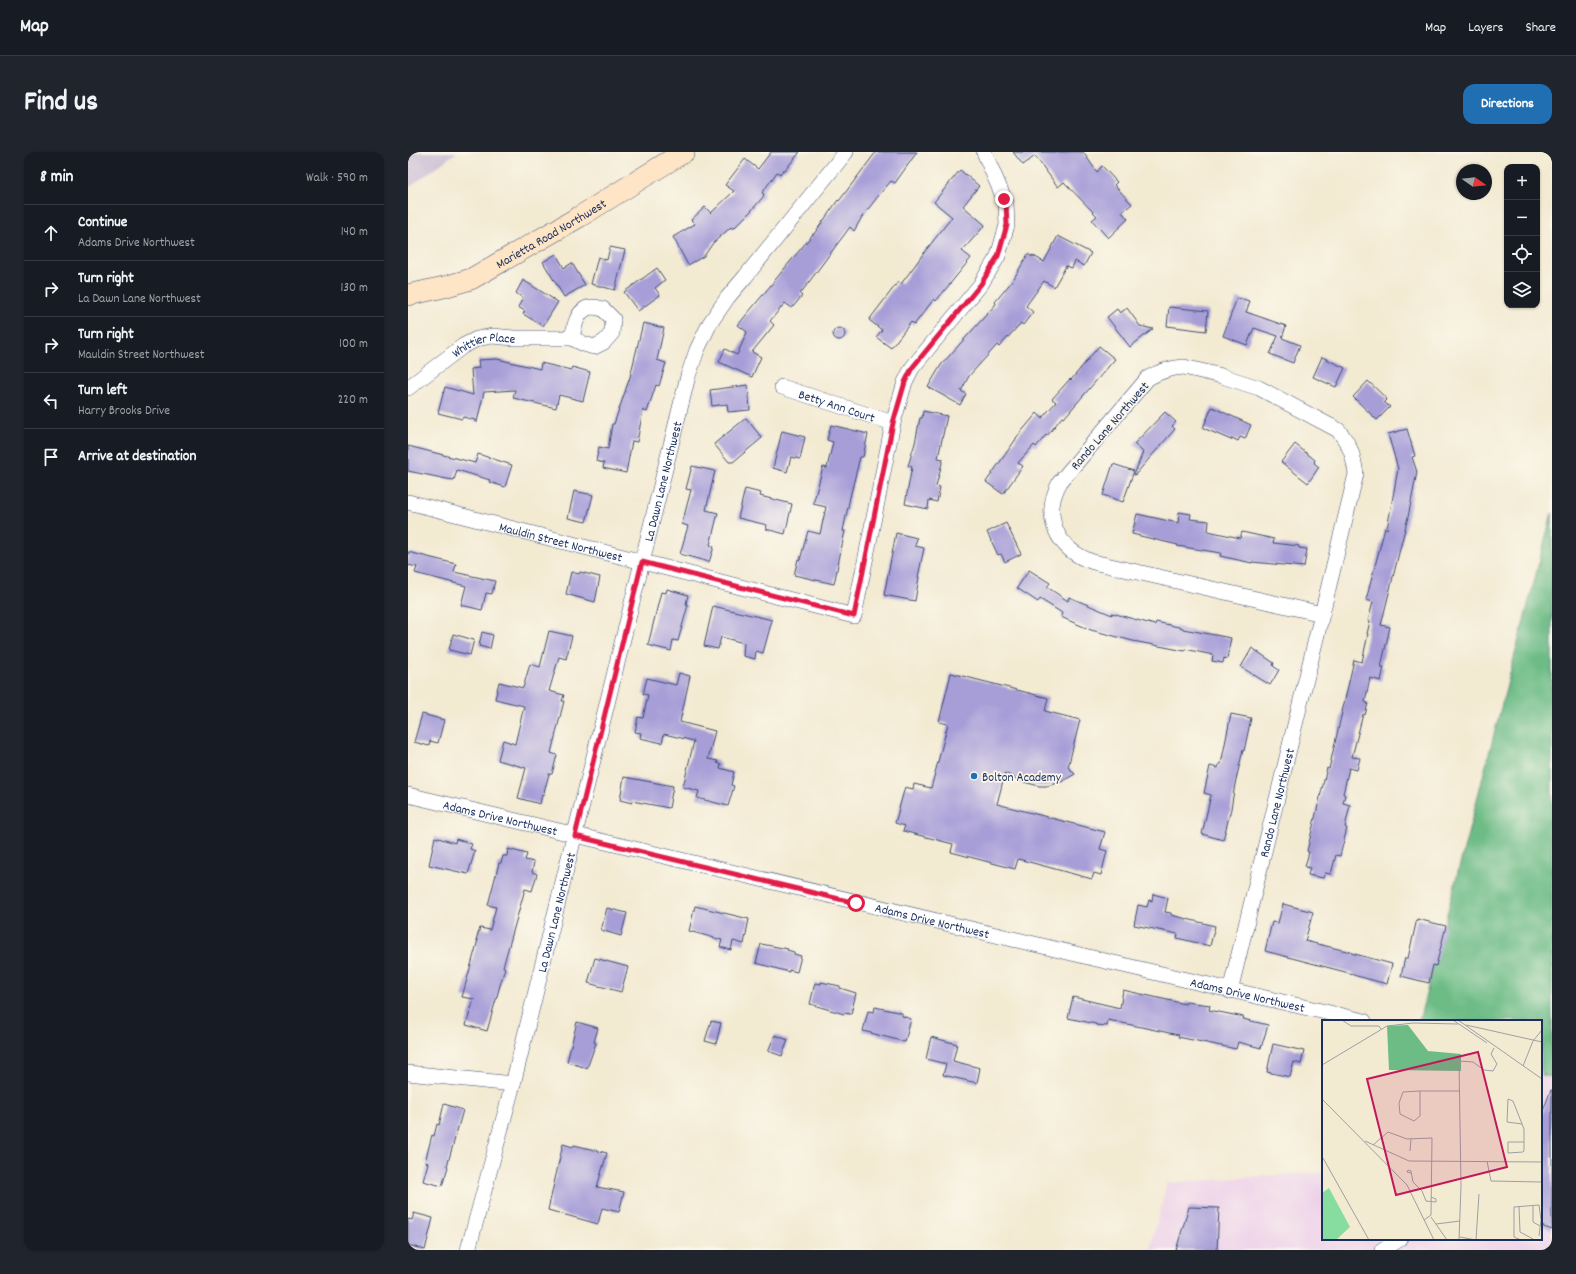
<!DOCTYPE html>
<html lang="en">
<head>
<meta charset="utf-8">
<style>
	body { margin:0; font-family:Dekko,sans-serif; background:#20242c; color:#f1f3f6 }
	.controls { position:absolute; right:12px; top:12px; display:grid; overflow:hidden; border-radius:8px; box-shadow:0 1px 3px #0004 }
	.controls button { width:36px; height:36px; display:grid; place-items:center; padding:0; border:0; border-bottom:1px solid #363941; background:#171b24; color:#f1f3f6; font:20px sans-serif }
	.compass { position:absolute; left:1048px; top:12px; width:36px; height:36px; border-radius:50%; background:#171b24; box-shadow:0 1px 3px #0004; rotate:104deg }
	.stop { position:absolute; width:12px; height:12px; margin:-9px; border:3px solid #e11d48; border-radius:50%; background:#fff }
	.stop.end { background:#e11d48; border-color:#fff; box-shadow:0 1px 4px #0008 }
	.list { margin:0; padding:0; list-style:none }
	h2 { display:flex; justify-content:space-between; align-items:center; height:52px; margin:0; padding:0 16px; font-size:17px }
	h2 small { font-size:13px; font-weight:400; color:#9ea1a6 }
	.list li { display:grid; grid-template-columns:26px 1fr auto; gap:12px; align-items:center; box-sizing:border-box; height:56px; padding:0 16px; border-top:1px solid #363941 }
	.list b { display:block; font-size:15px; white-space:nowrap }
	.list p { margin:0; font-size:13px; white-space:nowrap; color:#9ea1a6 }
	.list em { font-size:13px; font-style:normal; color:#9ea1a6 }
	.icon { flex:none; width:22px; height:22px; fill:none; stroke:currentColor; stroke-width:2; stroke-linecap:round; stroke-linejoin:round }
	.map { position:relative; flex:none; width:1144px; height:1098px; overflow:hidden; border-radius:12px }
	header { display:flex; align-items:center; gap:24px; box-sizing:border-box; height:56px; padding:0 20px; background:#171b24; border-bottom:1px solid #363941 }
	header strong { font-size:19px }
	nav { display:flex; gap:22px; margin-inline-start:auto; font-size:14px }
	.intro { display:flex; align-items:center; justify-content:space-between; box-sizing:border-box; height:96px; padding:0 24px }
	h1 { margin:0; font-size:28px }
	.button { padding:10px 18px; border-radius:12px; background:#1f6fb2; color:#fff; font-size:14px; font-weight:700 }
	main { display:flex; gap:24px; padding:0 24px }
	aside { flex:1; background:#171b24; border-radius:12px; box-shadow:0 1px 3px #0004 }
	.map>svg:first-child { display:block }
	.built { fill:#edd1e9 }
	.industrial { fill:#ccbfd4 }
	.forest { fill:#6dbc86; stroke:#447672 }
	.building { fill:#a79ed8 }
	.lines { fill:none; stroke-linecap:round; stroke-linejoin:round }
	.street-casing { stroke:#3b4b6f; stroke-width:16 }
	.secondary-casing { stroke:#3b4b6f; stroke-width:22 }
	.street { stroke:#fff; stroke-width:15 }
	.secondary { stroke:#fde5c5; stroke-width:21 }
	.route { stroke:#e11d48; stroke-width:5 }
	.poi-dot { fill:#1f6fb2; stroke:#fbf7ec; stroke-width:1.5 }
	.labels { text-anchor:middle; stroke-width:3.5; stroke-linejoin:round; paint-order:stroke }
	.street-label { font-size:13px; fill:#1b2f5e; stroke:#fbf7ec }
	.poi-label { font-size:13px; fill:#1b2f5e; stroke:#fbf7ec; text-anchor:start }
	.inset-road { fill:none; stroke:#9d9fa4; stroke-width:1 }
	.view { fill:#c2185b; fill-opacity:0.15; stroke:#c2185b; stroke-width:2 }
	.inset-edge { fill:none; stroke:#1b2f5e; stroke-width:2 }
</style>
</head>
<body>
<header>
<strong>Map</strong>
<nav><a>Map</a><a>Layers</a><a>Share</a></nav>
</header>
<div class="intro"><h1>Find us</h1><a class="button">Directions</a></div>
<main>
<aside>
<h2>8 min<small>Walk · 590 m</small></h2>
<ul class="list">
<li><svg class="icon" aria-label="ahead" viewBox="0 0 24 24"><path d="M12 20V5M6 11l6-6 6 6"/></svg><div><b>Continue</b><p>Adams Drive Northwest</p></div><em>140 m</em></li>
<li><svg class="icon" aria-label="right" viewBox="0 0 24 24"><path d="M7 20v-9h11M14 6l5 5-5 5"/></svg><div><b>Turn right</b><p>La Dawn Lane Northwest</p></div><em>130 m</em></li>
<li><svg class="icon" aria-label="right" viewBox="0 0 24 24"><path d="M7 20v-9h11M14 6l5 5-5 5"/></svg><div><b>Turn right</b><p>Mauldin Street Northwest</p></div><em>100 m</em></li>
<li><svg class="icon" aria-label="left" viewBox="0 0 24 24"><path d="M17 20v-9H6M10 6l-5 5 5 5"/></svg><div><b>Turn left</b><p>Harry Brooks Drive</p></div><em>220 m</em></li>
<li><svg class="icon" aria-label="arrive" viewBox="0 0 24 24"><path d="M6 21V4h12l-3 4 3 4H6"/></svg><div><b>Arrive at destination</b></div></li>
</ul>
</aside>
<div class="map">
<svg width="1144" height="1098" viewBox="0 0 1144 1098">
	<rect width="100%" height="100%" fill="#fbf7ec"/>
	<filter id="ink" filterUnits="userSpaceOnUse"><feTurbulence type="fractalNoise" baseFrequency=".025" numOctaves="2"/><feDisplacementMap in="SourceGraphic" scale="8" xChannelSelector="R" yChannelSelector="G"/><feConvolveMatrix kernelMatrix="1 2 1 2 8 2 1 2 1" color-interpolation-filters="sRGB"/></filter>
	<filter id="wash" filterUnits="userSpaceOnUse"><feTurbulence type="fractalNoise" baseFrequency=".012" numOctaves="4" result="noise"/><feDisplacementMap in="SourceGraphic" scale="16" xChannelSelector="R" yChannelSelector="G"/><feGaussianBlur stdDeviation="0.9" result="paint"/><feColorMatrix in="noise" values="0 0 0 0 0 0 0 0 0 0 0 0 0 0 0 0 0 1.4 0 .05"/><feComposite in="paint" operator="in"/></filter>
	<g filter="url(#wash)">
		<rect width="100%" height="100%" fill="#f3ead2"/>
		<path class="built" d="M1133,921L1144,923V1098H742L759,1031L915,1020V1087H1133Z"/>
		<path class="industrial" d="M0,0H49L0,36Z"/>
		<path class="forest" d="M1144,361V925L1133,923V869H1011Z"/>
		<g id="blocks">
			<path class="building" d="M363,0H392L377,18H375L372,22L369,20L354,41L356,42L355,45L343,59L325,77L323,75L305,91L296,104L280,113L265,85L287,72L283,68L297,55L303,61L326,39L317,33L337,7L350,17Z
				M468,0H509L487,31L483,29L471,43L454,65L446,79L442,75L392,142L394,144L384,156L377,151L362,169L366,173L344,200L353,205L344,225L311,210L317,197L329,203L339,180L330,173L405,82H406L430,48L431,49Z
				M605,0H675L689,20L694,14L709,30L706,33L724,52L714,60L720,67L700,86L684,68L689,64L656,30L650,35L627,4L615,13Z
				M552,18L571,34L555,54L577,73L554,99L563,106L528,149L526,147L506,173L503,170L483,196L468,185L474,178L461,168L490,130L493,132L522,93L544,65L526,50Z
				M650,84L683,101L676,114L667,109L664,116L658,114L646,135L636,129L618,154L625,160L615,173L613,171L591,195L589,193L561,224L553,239L558,242L552,253L520,235L533,213L588,152L587,150L605,128L620,102L624,105V103L636,110Z
				M202,95L217,98L207,138L183,132L190,105L199,108Z
				M148,102L156,116L164,111L177,133L156,145L135,110Z
				M249,116L257,128L247,136L252,143L230,159L216,140Z
				M115,128L150,150L135,174L115,162L117,159L110,155L115,146L108,141Z
				M829,146L842,149L838,160L878,174L874,186L892,193L885,211L862,202L870,184L846,176L839,193L815,184Z
				M761,155L800,159L798,179L759,174Z
				M719,156L732,174L745,177L722,195L699,165L709,157L712,161Z
				M235,171L256,176L249,208L258,211L251,234L248,233L239,260L235,258L229,290L224,289L218,321L195,316L196,311L188,309L191,295L200,297L204,272H206L222,225Z
				M425 182a6 6 0 1 1 12 0a6 6 0 1 1-12 0Z
				M691,194L707,207L656,266L654,265L639,284L638,283L628,295L626,293L610,311L615,314L595,342L578,330L608,287V286L629,261L634,266L648,250L644,247L662,227L663,228Z
				M914,205L937,216L928,235L905,225Z
				M89,207L132,217L133,211L163,218L164,215L182,220L175,249L151,243L148,256L105,246L107,238L76,240L69,270H67V268L55,265L54,267L30,261L37,235L65,243L63,217L71,216L70,208Z
				M960,229L979,247L976,250L982,255L969,268L945,245Z
				M340,233L342,258L320,260L319,252L304,254L302,238Z
				M804,255L843,273L837,287L832,285L830,289L824,286L823,288L795,276Z
				M515,259L539,264L530,306L535,307L528,334L532,335L529,350L521,348L520,357L497,352L504,315L500,314L507,291L512,266H514Z
				M757,260L768,270L764,274L767,277L727,323H726L735,300L726,292Z
				M338,266L354,286L325,310H321L306,292Z
				M423,273L460,282L455,305H452L442,345L435,379H437L426,432L386,423L390,407L392,408L400,379L412,382L418,355L405,352L415,315L419,316L425,290L419,288Z
				M999,277L1007,304L1004,305L1009,320L1000,365L973,473L982,475L973,515H976L973,529L962,526L957,550L960,551L957,563L955,562L944,605L952,606L949,618L941,616L935,642L937,643L935,651L942,653L937,675L939,676L932,704L928,703L923,722L917,721L915,726L900,723L902,716L897,715L901,700L899,699L919,616L921,617L946,508L954,510L960,482H959L962,469H960L965,450L958,448L977,376L979,377L990,317L980,282Z
				M374,279L397,285L392,307L383,305L379,320L365,316Z
				M887,292L907,308L906,311L911,315L900,331L873,310Z
				M0,294L67,311L70,302L104,313L97,335L81,330L82,328L49,318L46,328L39,327L0,319Z
				M705,312L726,319L715,350L695,343Z
				M284,314L307,319L298,358L310,361L302,393L306,395L301,410L272,402L280,374L274,372L283,338L278,337Z
				M337,337L353,341L352,344L384,352L377,382L358,377L359,373L330,366Z
				M166,339L185,343L178,370L160,366Z
				M771,360L783,362L782,367L801,369L800,379L832,386L834,380L866,387L865,391L891,394V396L899,397L896,415L844,410V411L812,404L813,401L769,394L770,393L724,382L729,362L770,371Z
				M598,371L613,402L597,410L593,402L590,403L579,380Z
				M488,381L509,386L507,394L516,396L510,425H511L507,449L476,443Z
				M0,400L48,412L46,420L87,429L84,442L78,441L74,458L53,453L58,434L7,421L9,415L0,413Z
				M621,418L642,431L639,435L660,449L661,445L704,463V461L747,473L748,470L775,476V477L823,486L819,507L816,506L815,511L804,509L805,503L777,497V499L725,489L683,478L662,469L653,465L654,461L632,447L630,450L609,436Z
				M163,420L171,422L172,420L192,425L187,450L158,442Z
				M259,437L280,443L278,452L280,453L270,489L265,488L263,499L240,493L253,440L258,441Z
				M305,454L364,468L355,501L348,499L347,507L335,504L336,491L313,485L310,497L296,494Z
				M141,479L164,484L158,507L151,505L141,539L156,543L154,549H156L143,601L149,603L144,622H141L135,644L134,643L132,652L110,646L118,616L90,608L95,588L107,592L116,554L87,547L91,530L115,536L122,512L132,515Z
				M74,480L85,483L82,497L71,494Z
				M45,482L66,488L62,503L41,498Z
				M844,496L866,511L865,514L871,518L862,533L833,515Z
				M271,521L282,524L272,570L307,579L300,607L310,609L309,611L313,612L312,616L326,620L323,633L326,634L320,654L289,646L291,639L275,635L286,589L256,582L254,591L232,586L233,581L227,580L230,565L235,566L240,543L235,542L239,526L268,533Z
				M543,521L640,546L637,559L672,568L660,615L667,622L653,630L639,634H631L612,629L597,621L589,652L697,680L692,697L699,699L693,723L686,721L684,727L610,707L607,717L543,700L545,692L495,679L497,674L487,671L497,635L505,637L506,632L523,636L540,572L531,570Z
				M14,562L36,568L30,591L22,589L21,594L6,590Z
				M823,562L843,566L836,599L835,598L827,632L823,657L815,688L794,682L803,643L796,641L802,614L810,616L811,612H813Z
				M216,625L265,634L261,656L224,649V651L212,648Z
				M27,685L47,691L48,687L64,692L62,697L67,699L60,722L21,713Z
				M100,697L119,702L117,708L126,710L124,720L129,722L124,739L117,737L95,815L97,816L79,879L58,873L66,847L54,845L70,788H68L72,776L82,778L88,755L80,753L91,711H93L95,704H99Z
				M745,742L760,746L757,760L763,761V763L807,774L802,794L769,786L770,782L726,773L730,753L739,755L741,748L744,749Z
				M875,752L905,760L897,789L943,800V801L984,812L979,832L945,823V822L857,799L864,770L870,771Z
				M287,754L341,767L336,792L325,789L323,798L312,795L314,788L281,779Z
				M199,756L219,761L213,784L193,778Z
				M1009,767L1038,774L1028,814L1025,813L1021,831L993,824L997,806H1000Z
				M353,792L380,797L379,798L386,800V802L393,804L389,820L381,818V820L348,811Z
				M187,806L220,815L213,840L180,831Z
				M413,830L432,834V836L448,841L443,862L436,861V862L402,852L407,831L413,832Z
				M715,838L777,852L778,850L802,853L801,858L836,865L835,867L860,873L853,896L830,890L828,897L770,885L771,883L700,868L699,874L688,873V872L660,866L665,845L712,856Z
				M467,855L494,861V864L503,867L497,890L455,879L460,859L466,860Z
				M303,869L313,871L308,892L297,889Z
				M169,870L190,876L186,890L188,891L179,916L159,910Z
				M367,883L380,888L374,904L360,899Z
				M523,885L549,892L545,909L572,916L569,931L535,923L538,912L518,907Z
				M865,892L896,899L893,912L886,910L882,925L859,920Z
				M1143,938H1144V1078L1133,1074V964Z
				M36,952L55,958L39,1014L40,1015L34,1034L15,1029L20,1011L17,1010L24,983L26,984L29,972L31,973Z
				M155,992L165,995L166,993L199,1001L189,1035L216,1040L211,1060L194,1056L190,1072L140,1058Z
				M781,1055L811,1056L809,1098H768Z
				M6,1061L25,1066L17,1098L0,1093V1067L4,1068Z"/>
		</g>
	</g>
	<g filter="url(#ink)">
		<use href="#blocks" fill-opacity="0" stroke="#3b4b6f" stroke-width="1"/>
		<g class="lines">
			<g class="street-casing">
				<g id="street">
					<path d="M776,215L814,224L851,236L930,278C943,294 945,303 948,322L914,462L685,410C649,398 633,364 652,330L740,226C752,219 762,216 776,215Z"/>
					<path id="s1" d="M374,235L485,271"/>
					<path id="s2" d="M0,236L55,194L69,187L84,184L106,186H164L176,192L186,195L196,190L204,181L205,167L195,157C192,156 186,155 183,155C169,157 166,175 164,186"/>
					<path id="s3" d="M0,350L446,464L485,271L497,230L504,216L573,132L590,104L599,73L598,51L576,0"/>
					<path id="s4" d="M0,643L693,808L956,869"/>
					<path id="s5" d="M822,839L914,462"/>
					<path d="M0,921L105,932"/>
					<path id="s6" d="M60,1098L105,932L280,224L289,198L302,171L320,145L337,125L438,0"/>
					<path d="M974,1098L992,1087"/>
				</g>
			</g>
			<g class="secondary-casing">
				<g id="secondary">
					<path id="s7" d="M0,143L36,135L63,127L171,65L276,0"/>
				</g>
			</g>
			<use href="#street" class="street"/>
			<use href="#secondary" class="secondary"/>
		</g>
	</g>
	<g class="lines" filter="url(#ink)">
		<path class="route" d="M448,751L167,684L234,410L446,464L485,271L497,230L504,216L573,132L590,104L599,73L598,51L596,47"/>
	</g>
	<circle class="poi-dot" cx="566" cy="624" r="4"/>
	<g class="labels">
		<g class="street-label">
			<text dy="5" stroke="none"><textPath href="#s7" startOffset="157">Marietta Road Northwest</textPath></text>
			<text dy="5" stroke="none"><textPath href="#s2" startOffset="90">Whittier Place</textPath></text>
			<text dy="5" stroke="none"><textPath href="#s1" startOffset="58">Betty Ann Court</textPath></text>
			<text transform="translate(701 273) rotate(-49)" y="5">Rando Lane Northwest</text>
			<text dy="5" stroke="none"><textPath href="#s6" startOffset="793">La Dawn Lane Northwest</textPath></text>
			<text dy="5" stroke="none"><textPath href="#s3" startOffset="158">Mauldin Street Northwest</textPath></text>
			<text dy="5" stroke="none"><textPath href="#s5" startOffset="194">Rando Lane Northwest</textPath></text>
			<text dy="5" stroke="none"><textPath href="#s4" startOffset="95">Adams Drive Northwest</textPath></text>
			<text dy="5" stroke="none"><textPath href="#s6" startOffset="349">La Dawn Lane Northwest</textPath></text>
			<text dy="5" stroke="none"><textPath href="#s4" startOffset="539">Adams Drive Northwest</textPath></text>
			<text dy="5" stroke="none"><textPath href="#s4" startOffset="863">Adams Drive Northwest</textPath></text>
		</g>
		<g class="poi-label">
			<text x="574" y="629">Bolton Academy</text>
		</g>
	</g>
	<g transform="translate(914 868)">
		<rect width="220" height="220" fill="#f3ead2"/>
		<path d="M7,168L28,207L14,220H0V173Z" fill="#87dda0"/>
		<path d="M86,5L106,31L139,34V51L67,50L65,6Z" fill="#6dbc86"/>
		<path class="inset-road" d="M20,0L29,6H57L59,9M131,0L165,23M136,0L220,59M144,5L220,22M0,45L65,6L91,3L136,4M201,46L211,21L220,10M98,71V96L92,101L78,94L77,83L81,72ZM98,71H138M0,79L85,165L112,220M200,104L185,102L186,79L191,81L202,109V131L201,132L186,133V122H202M43,121L87,141L220,142M51,125L66,112L85,119L110,118L109,195L102,200M88,131L89,119M1,138L47,220M165,141L169,161L220,162M89,153L85,152L86,150L89,151L91,162L100,171L104,181L114,182V179L109,177M197,186L198,212L211,219M211,186V202L218,206M109,197L125,220M114,204L138,201M138,217L154,220M137,220L139,166L137,41L151,42L162,50L171,51L175,44L169,34L172,28M154,220L157,174M199,220L192,217V187L217,185L219,200L217,216"/>
		<path class="view" d="M156,32L185,147L74,175L45,59Z"/>
		<rect width="220" height="220" class="inset-edge"/>
	</g>
</svg>
<div class="controls">
<button>+</button>
<button>−</button>
<button><svg class="icon" aria-label="locate" viewBox="0 0 24 24"><circle cx="12" cy="12" r="6"/><path d="M12 2v4M12 18v4M2 12h4M18 12h4"/></svg></button>
<button><svg class="icon" aria-label="layers" viewBox="0 0 24 24"><path d="M12 4l9 5-9 5-9-5zM3 14l9 5 9-5"/></svg></button>
</div>
<svg class="compass" viewBox="-18 -18 36 36"><path d="M0-13l5 13h-10z" fill="#e53935"/><path d="M0 13l5-13h-10z" fill="#9ea1a6"/></svg>
<div class="stop" style="left:448px;top:751px"></div>
<div class="stop end" style="left:596px;top:47px"></div>
</div>
</main>
</body>
</html>
